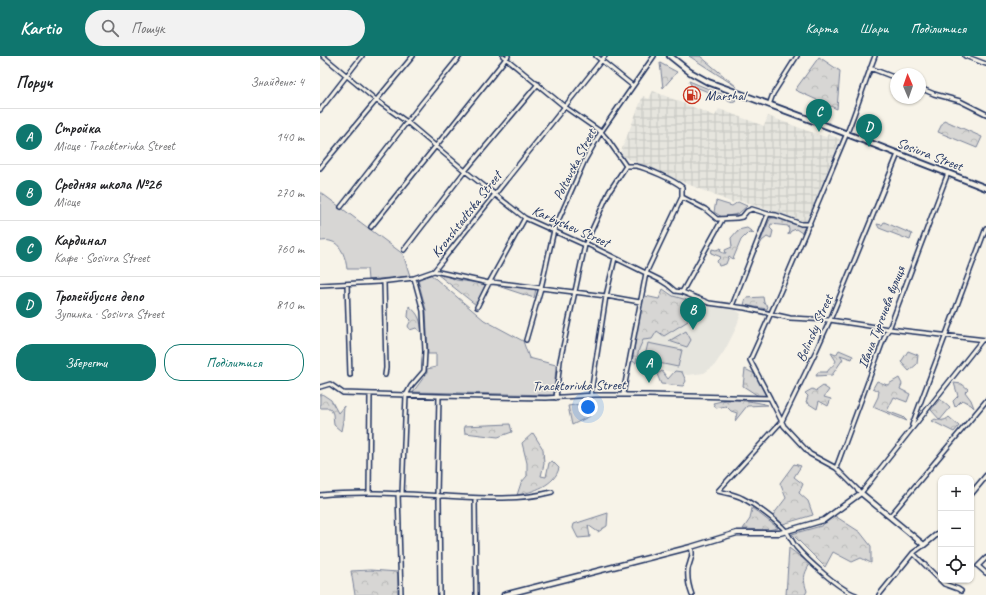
<!DOCTYPE html>
<html lang="uk">
<head>
<meta charset="utf-8">
<style>
	body { margin:0; font-family:Caveat,sans-serif; background:#f2f2f2; color:#202124 }
	.controls { position:absolute; right:12px; bottom:12px; display:grid; overflow:hidden; border-radius:8px; box-shadow:0 1px 3px #0004 }
	.controls button { width:36px; height:36px; display:grid; place-items:center; padding:0; border:0; border-bottom:1px solid #e0e0e0; background:#fff; color:#202124; font:20px sans-serif }
	.compass { position:absolute; left:570px; top:12px; width:36px; height:36px; border-radius:50%; background:#fff; box-shadow:0 1px 3px #0004; rotate:358deg }
	.you { position:absolute; left:268px; top:351px; width:14px; height:14px; margin:-10px; border:3px solid #fff; border-radius:50%; background:#1a73e8; box-shadow:0 0 0 6px #1a73e833 }
	.badge { display:grid; place-items:center; width:26px; height:26px; border-radius:50%; background:#0f766e; color:#fff; font-size:13px; font-weight:700 }
	.pin { position:absolute; translate:-50% -33px; filter:drop-shadow(0 1px 2px #0008) }
	.pin::after { content:''; position:absolute; top:21px; width:14px; height:12px; background:inherit; clip-path:polygon(0 0,100% 0,50% 100%) }
	.list { margin:0; padding:0; list-style:none }
	h2 { display:flex; justify-content:space-between; align-items:center; height:52px; margin:0; padding:0 16px; font-size:17px }
	h2 small { font-size:13px; font-weight:400; color:#757577 }
	.list li { display:grid; grid-template-columns:26px 1fr auto; gap:12px; align-items:center; box-sizing:border-box; height:56px; padding:0 16px; border-top:1px solid #e0e0e0 }
	.list b { display:block; font-size:15px; white-space:nowrap }
	.list p { margin:0; font-size:13px; white-space:nowrap; color:#757577 }
	.list em { font-size:13px; font-style:normal; color:#757577 }
	.actions { display:flex; gap:8px; padding:12px 16px }
	.actions a { flex:1; padding:9px 0; border:1px solid #0f766e; border-radius:16px; text-align:center; font-size:14px; color:#0f766e }
	.actions .main { background:#0f766e; color:#fff }
	.icon { flex:none; width:22px; height:22px; fill:none; stroke:currentColor; stroke-width:2; stroke-linecap:round; stroke-linejoin:round }
	.map { position:relative; flex:none; width:666px; height:539px; overflow:hidden }
	header { display:flex; align-items:center; gap:24px; box-sizing:border-box; height:56px; padding:0 20px; background:#0f766e; color:#fff }
	header strong { font-size:19px }
	nav { display:flex; gap:22px; margin-inline-start:auto; font-size:14px }
	.search { width:280px; height:36px; background:#f2f2f2; display:flex; align-items:center; gap:10px; box-sizing:border-box; padding:0 14px; border-radius:22px; color:#757577; font-size:15px }
	main { display:flex }
	aside { flex:1; background:#fff }
	.map>svg:first-child { display:block }
	.built { fill:#e6e5de }
	.industrial { fill:url(#industrial-grid) }
	.grass { fill:#d7d6d4; stroke:#798299 }
	.forest { fill:url(#forest-crowns); stroke:#798299 }
	.lines { fill:none; stroke-linecap:round; stroke-linejoin:round }
	.street-casing { stroke:#1b2f5e; stroke-width:6 }
	.secondary-casing { stroke:#1b2f5e; stroke-width:7 }
	.primary-casing { stroke:#1b2f5e; stroke-width:8 }
	.street { stroke:#f7f3e8; stroke-width:3 }
	.secondary { stroke:#f7f3e8; stroke-width:4 }
	.primary { stroke:#f7f3e8; stroke-width:4.5 }
	.labels { text-anchor:middle; stroke-width:3; stroke-linejoin:round; paint-order:stroke }
	.poi-label { font-size:14px; fill:#1b2f5e; stroke:#f7f3e8; text-anchor:start }
	.street-label { font-size:14px; fill:#1b2f5e; stroke:#f7f3e8 }
</style>
</head>
<body>
<header>
<strong>Kartio</strong>
<div class="search"><svg class="icon" aria-label="search" viewBox="0 0 24 24"><circle cx="10" cy="10" r="6"/><path d="M15 15l6 6"/></svg>Пошук</div>
<nav><a>Карта</a><a>Шари</a><a>Поділитися</a></nav>
</header>
<main>
<aside>
<h2>Поруч<small>Знайдено: 4</small></h2>
<ul class="list">
<li><span class="badge">A</span><div><b>Стройка</b><p>Місце · Tracktorivka Street</p></div><em>140 m</em></li>
<li><span class="badge">B</span><div><b>Средняя школа №26</b><p>Місце</p></div><em>270 m</em></li>
<li><span class="badge">C</span><div><b>Кардинал</b><p>Кафе · Sosiura Street</p></div><em>760 m</em></li>
<li><span class="badge">D</span><div><b>Тролейбусне депо</b><p>Зупинка · Sosiura Street</p></div><em>810 m</em></li>
</ul>
<div class="actions"><a class="main">Зберегти</a><a>Поділитися</a></div>
</aside>
<div class="map">
<svg width="666" height="539" viewBox="0 0 666 539">
	<defs>
		<pattern id="industrial-grid" width="8" height="8" patternUnits="userSpaceOnUse"><rect width="8" height="8" fill="#e6e5de"/><path d="M0 4h8M4 0v8" fill="none" stroke="#c5c5c1"/></pattern>
		<pattern id="forest-crowns" width="20" height="18" patternUnits="userSpaceOnUse"><rect width="20" height="18" fill="#d7d6d4"/><path d="M2 6a3 3 0 1 1 6 0M12 15a3 3 0 1 1 6 0" fill="none" stroke="#b8b8b8"/></pattern>
	</defs>
	<rect width="100%" height="100%" fill="#f7f3e8"/>
	<filter id="ink" filterUnits="userSpaceOnUse"><feTurbulence type="fractalNoise" baseFrequency=".025" numOctaves="2"/><feDisplacementMap in="SourceGraphic" scale="8" xChannelSelector="R" yChannelSelector="G"/><feConvolveMatrix kernelMatrix="1 2 1 2 8 2 1 2 1" color-interpolation-filters="sRGB"/></filter>
	<g filter="url(#ink)">
		<path class="built" d="M350,237L366,241L385,249L416,254L421,258L415,274L405,294L394,310L384,317L368,319L311,308L320,250Z"/>
		<path class="industrial" d="M333,35L395,60L399,53L444,70L448,60L488,75L506,81L508,78L520,83L487,166L417,144L413,147L303,101L301,95L323,40L329,43Z"/>
		<path class="grass" d="M369,25L416,44L413,46L408,44L371,29Z
			M0,136L83,198L90,220L48,224L47,213H27C26,204 22,187 10,185C7,184 3,185 0,185Z
			M396,145L412,150L418,146L427,150L418,158L402,161L394,156Z
			M110,218L164,264L203,285L209,302L236,309L234,339L93,336L107,317V313L116,311V298H108L106,254L98,224Z
			M328,287L362,294L358,311L324,304Z
			M342,315L348,323L355,315L362,316L366,325L363,330L341,328L337,318Z
			M267,347L270,360L252,369L248,350Z"/>
		<path class="forest" d="M369,0H380L417,31Z
			M499,1L520,15L517,53L475,34Z
			M340,7L357,16L343,32Z
			M624,64L662,81L657,92L618,76Z
			M451,162C461,161 474,171 485,170L482,177L476,173L471,175L468,179L469,174L468,170L451,168L450,172L453,175L451,183L447,181L442,185L436,196L449,165Z
			M564,166L592,178L590,184L559,172L557,168L562,169Z
			M427,172L434,177L429,176L421,184L413,203L409,200L406,208L399,210L397,205L401,201L391,197L392,193L396,194L401,192L400,195L403,197H406L405,194L412,191L411,182L418,174Z
			M117,218L126,219L136,224L166,228L156,249Z
			M179,228L216,233L214,242L178,230Z
			M343,233L353,240L367,244L368,265L344,280L337,275L332,283L323,284L319,293L316,307L312,305L321,250L325,240L339,243Z
			M443,241L444,247L448,250L447,253L424,249L426,242Z
			M89,250C100,259 100,264 102,277L96,272L90,274L88,270L91,264L88,261Z
			M366,275L371,284L367,291L349,285Z
			M519,294L533,300L532,303L520,299L523,303L512,319L496,320L498,316H507C510,311 514,310 516,305L511,297L516,299Z
			M588,295L598,299L597,308L589,315L581,306Z
			M425,313L435,318L447,339L443,343L423,330Z
			M579,322L582,328L580,333L590,338L587,346L574,341L567,355L583,361L587,365L553,351L558,341L559,335L553,332L557,325L567,329Z
			M634,327L642,328L648,333L645,336L651,344L654,352L651,349L642,344L635,351L633,345L638,340Z
			M503,330L509,334L504,341L511,343L508,350L499,345L497,353L486,346L488,340L485,337L492,333L496,335Z
			M2,338L11,344L18,357L24,350L23,365L21,375L14,369L13,358L10,352H0V339Z
			M620,343L630,352L620,364L611,354Z
			M406,344C420,344 435,345 448,349L427,350L415,365L417,357L411,355L406,350L396,352L393,347Z
			M629,361L639,370L634,376L612,365L615,363C620,365 625,365 629,361Z
			M190,368L192,376L178,381L145,377L144,370Z
			M213,377L223,393L224,408L221,420L226,421L229,407L232,405L239,412C235,429 213,436 197,439L201,427L207,420V407L202,387Z
			M474,408L481,410L474,421L483,428L479,437L488,445L493,459L463,468L453,459L466,442L460,427Z
			M432,452L458,472L448,474L423,473L430,463Z
			M288,457L287,470L278,476L268,469L270,481L258,482L253,472L254,468Z
			M515,460L540,476L551,490V507L541,502L532,506L513,496L505,511L472,478L501,470Z
			M469,492L490,508C483,519 483,524 487,535L485,539H466Z
			M50,514L78,516V539H35L31,515Z"/>
		<g class="lines">
			<g class="street-casing">
				<path id="street" d="M3,0L56,44L87,66L145,115L205,162L265,189L267,188L340,224L348,229L355,235L362,236L389,247L425,252L470,262L510,264L569,273L666,284
					M183,0L245,51L281,76L288,84L306,110
					M276,0L313,30
					M645,0L666,8
					M550,12L576,22
					M600,32L614,38L640,45L666,58
					M449,49L453,38L477,0
					M0,54L42,0
					M306,110C309,110 313,110 316,110C326,112 354,124 362,131V141L385,153L397,163L417,162L422,161L427,155L432,153L448,158L456,159L481,168H490
					M0,112L93,0
					M21,151L101,48L140,0
					M51,171L188,0
					M84,194L145,115L218,28
					M114,215L169,227L172,226L286,240L320,246
					M64,226L66,312L65,319
					M27,228L30,319
					M0,229L59,226L94,222
					M362,236L402,164
					M412,250L448,158
					M157,251L169,227L205,162
					M206,284L221,232L234,174L265,104L281,76L334,0
					M0,331L10,328L23,337L119,340L226,342L275,339H329L450,342L464,370L490,398L516,412L541,437L662,284
					M271,337L286,240L295,202
					M306,339L303,338L326,217L362,141
					M119,340L117,440L119,442L120,539
					M236,342L240,305L265,189L289,136L306,110
					M450,342L430,304C464,230 495,153 527,77C537,52 545,26 555,0
					M592,369L666,172
					M516,412L566,277L569,273L628,117
					M49,437L50,338
					M78,437L81,539
					M82,438L86,339L91,330L104,315L105,295L103,255L94,222L114,215L285,0
					M0,439C42,435 84,438 126,440C161,442 198,445 232,436
					M155,442L156,539
					M570,460L666,345
					M371,491C374,499 370,505 368,513C367,522 369,531 372,539
					M593,497L624,528L638,533L641,535
					M666,502L658,510L666,517
					M536,539C520,534 487,504 476,491C472,486 470,480 466,475C457,465 434,448 422,442C415,438 405,437 398,435L462,365L496,295L510,264L578,98
					M559,539L593,497L604,489"/>
			</g>
			<g class="secondary-casing">
				<path id="secondary" d="M651,438L666,420
					M184,539L371,491L417,477H460L504,464L541,437L604,489L621,475"/>
			</g>
			<g class="primary-casing">
				<path id="primary" d="M350,0L370,16L388,26L491,64L666,132"/>
			</g>
			<use href="#street" class="street"/>
			<use href="#secondary" class="secondary"/>
			<use href="#primary" class="primary"/>
		</g>
	</g>
	<defs>
		<g id="fuel-ring" transform="scale(0.9)"><circle r="9.5" fill="#f7f3e8" stroke="#c8321e" stroke-width="1.5"/><path d="M-5.5-6h7V0h2V4h1.3V-2.5L3-4.5l.8-.8L6-3V5H2.5V1h-1V6h-7ZM-4.2-4.7v3.2H.2V-4.7Z" fill="#c8321e"/></g>
	</defs>
	<g fill-rule="evenodd">
		<use href="#fuel-ring" x="372" y="39"/>
	</g>
	<g class="labels">
		<g class="poi-label">
			<text x="385" y="44">Marshal</text>
		</g>
		<g class="street-label">
			<text transform="translate(610 98) rotate(21)" y="5">Sosiura Street</text>
			<text transform="translate(254 108) rotate(-63)" y="5">Poltavska Street</text>
			<text transform="translate(146 158) rotate(-52)" y="5">Kronshtadtska Street</text>
			<text transform="translate(251 170) rotate(24)" y="5">Karbyshev Street</text>
			<text transform="translate(561 261) rotate(-69)" y="5">Івана Тургенєва вулиця</text>
			<text transform="translate(494 272) rotate(-66)" y="5">Belinsky Street</text>
			<text transform="translate(259 329) rotate(-1)" y="5">Tracktorivka Street</text>
		</g>
	</g>
</svg>
<div class="controls">
<button>+</button>
<button>−</button>
<button><svg class="icon" aria-label="locate" viewBox="0 0 24 24"><circle cx="12" cy="12" r="6"/><path d="M12 2v4M12 18v4M2 12h4M18 12h4"/></svg></button>
</div>
<svg class="compass" viewBox="-18 -18 36 36"><path d="M0-13l5 13h-10z" fill="#e53935"/><path d="M0 13l5-13h-10z" fill="#757577"/></svg>
<div class="you"></div>
<div class="pin badge" style="left:329px;top:327px">A</div>
<div class="pin badge" style="left:373px;top:274px">B</div>
<div class="pin badge" style="left:499px;top:76px">C</div>
<div class="pin badge" style="left:549px;top:91px">D</div>
</div>
</main>
</body>
</html>
